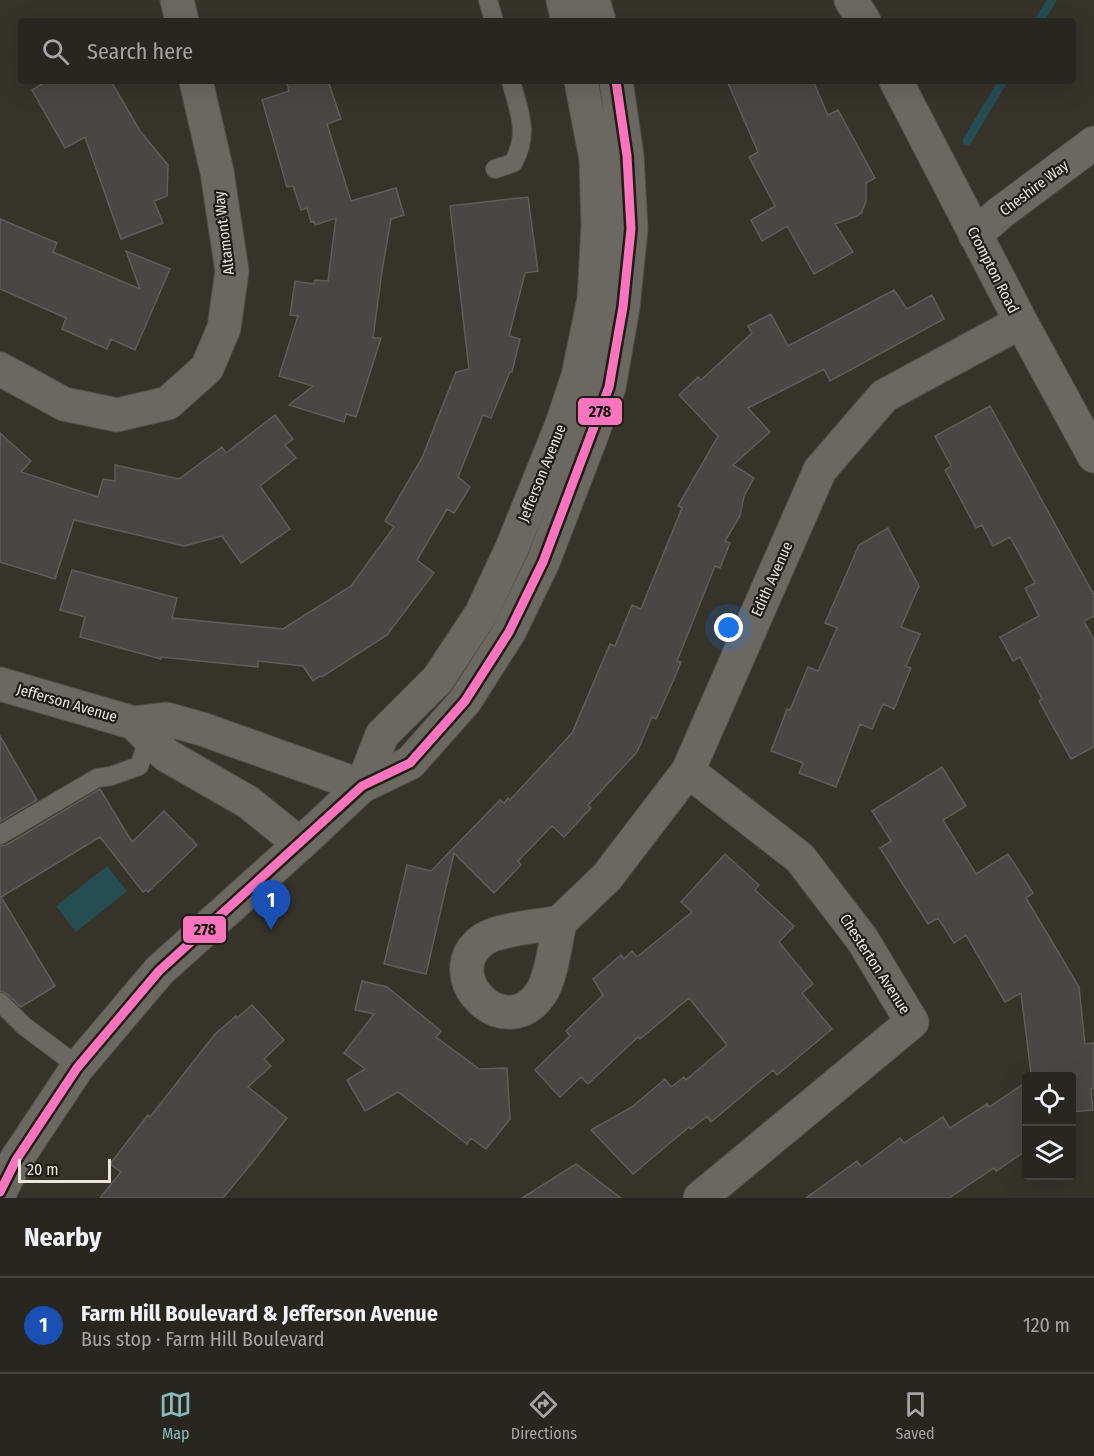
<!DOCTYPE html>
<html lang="en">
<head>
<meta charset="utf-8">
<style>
	body { margin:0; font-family:"Fira Sans Condensed",sans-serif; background:#302e29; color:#f1f3f6 }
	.controls { position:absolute; right:18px; bottom:18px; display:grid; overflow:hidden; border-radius:6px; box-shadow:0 6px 24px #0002 }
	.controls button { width:54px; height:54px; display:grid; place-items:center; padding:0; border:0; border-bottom:2px solid #44433e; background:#282620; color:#f1f3f6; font:30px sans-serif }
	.scale { position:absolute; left:18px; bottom:15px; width:93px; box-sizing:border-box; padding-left:6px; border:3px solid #ebe7de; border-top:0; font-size:16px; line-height:21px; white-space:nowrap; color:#ebe7de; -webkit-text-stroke:4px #1f1c16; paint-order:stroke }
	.you { position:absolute; left:729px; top:628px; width:21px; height:21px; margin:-15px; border:4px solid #fff; border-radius:50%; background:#1a73e8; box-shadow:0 0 0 9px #1a73e833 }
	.badge { display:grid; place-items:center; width:39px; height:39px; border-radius:50%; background:#8bbbb9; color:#fff; font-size:20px; font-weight:700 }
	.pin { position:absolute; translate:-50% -50px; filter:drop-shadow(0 2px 3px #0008) }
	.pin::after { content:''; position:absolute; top:32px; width:21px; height:18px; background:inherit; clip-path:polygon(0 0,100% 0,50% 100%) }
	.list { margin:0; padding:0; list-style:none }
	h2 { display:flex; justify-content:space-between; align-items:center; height:78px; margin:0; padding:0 24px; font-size:26px }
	h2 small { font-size:20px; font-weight:400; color:#a5a5a5 }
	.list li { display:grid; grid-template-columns:39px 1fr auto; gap:18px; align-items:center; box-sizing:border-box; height:96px; padding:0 24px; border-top:2px solid #44433e }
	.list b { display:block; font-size:22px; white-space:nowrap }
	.list p { margin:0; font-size:20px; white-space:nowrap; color:#a5a5a5 }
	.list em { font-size:20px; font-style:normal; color:#a5a5a5 }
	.icon { flex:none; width:33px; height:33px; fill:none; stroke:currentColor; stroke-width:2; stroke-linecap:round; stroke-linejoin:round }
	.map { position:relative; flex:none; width:1094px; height:1198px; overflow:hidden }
	.search { position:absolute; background:#282620; box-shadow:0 6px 24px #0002; left:18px; right:18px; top:18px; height:66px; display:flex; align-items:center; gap:15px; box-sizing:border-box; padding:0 21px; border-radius:6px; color:#a5a5a5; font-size:22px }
	.sheet { height:174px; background:#282620 }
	nav { display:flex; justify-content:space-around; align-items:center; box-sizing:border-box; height:84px; border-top:2px solid #44433e; background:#282620; font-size:16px; color:#a5a5a5 }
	nav a { display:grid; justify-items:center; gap:3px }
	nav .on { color:#8bbbb9 }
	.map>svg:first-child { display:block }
	.water { fill:#264d52 }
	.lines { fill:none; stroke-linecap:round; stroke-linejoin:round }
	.stream { stroke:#264d52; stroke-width:9 }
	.building { fill:#4a4643; stroke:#615c59; stroke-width:1.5 }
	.service-casing { stroke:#535049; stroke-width:20 }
	.minor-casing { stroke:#535049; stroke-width:35 }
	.tertiary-casing { stroke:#535049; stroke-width:35 }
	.secondary-casing { stroke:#535049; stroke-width:35 }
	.service { stroke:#6b6862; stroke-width:18 }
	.minor { stroke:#6b6862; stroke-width:33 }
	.tertiary { stroke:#6b6862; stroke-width:33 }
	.secondary { stroke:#6b6862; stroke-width:33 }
	.bus-1-casing { stroke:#1f1c16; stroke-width:14 }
	.bus-1 { stroke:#fc73be; stroke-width:9 }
	.labels { text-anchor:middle; stroke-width:4.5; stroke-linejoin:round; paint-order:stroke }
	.street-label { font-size:15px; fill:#ebe7de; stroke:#1f1c16 }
	.line-badge { stroke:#1f1c16; stroke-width:2 }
	.pale-badge-label { font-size:16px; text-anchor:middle; font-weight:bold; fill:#111 }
</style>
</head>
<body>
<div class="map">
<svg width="1094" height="1198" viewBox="0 0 1094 1198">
	<rect width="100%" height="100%" fill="#36332b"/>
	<path class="water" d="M107,866L127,891L76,932L56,906Z"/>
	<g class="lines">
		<path class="stream" d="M1039,21L1052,0
			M967,141L1003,81"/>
	</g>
	<path class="building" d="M47,81H111L140,131L168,165L167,196L154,201L163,223L121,239L85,137L65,148L32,90Z
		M286,81H328L341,119L327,124L351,201L396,188L404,215L391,219L382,271L373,338H381L356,417L346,414L344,422L289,405L313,386L279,376L298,316L290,315L295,281L314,284L315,280L328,281L336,218L315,225L314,221L311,222L307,208L301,210L293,186L287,187L262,100L289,91Z
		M727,81H813L828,115L838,110L875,178L866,183V201L862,212L857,216L835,224L853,252L814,274L787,226L762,241L751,220L775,206L749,157L758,152Z
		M528,197L538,271L525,273L509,336L520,339L512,372H510L491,418L483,415L458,477L470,487L454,513L447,509L417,560L434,573L387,635L322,677L320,676L313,681L303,666L258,661V667L161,657V659L80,637L85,617L60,610L72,570L177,598L172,618L283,629L351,586L394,527L385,521L422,458L456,372L469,369L450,206Z
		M0,219L57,243L53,252L140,289L126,251L170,269L135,350L111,339L107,349L62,329L66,318L0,289Z
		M894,290L907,309L932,295L944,319L830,381L824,369L748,408L770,432L733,465L754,478L744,496L740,516L725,541L730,543L720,568L715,566L677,661L681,662L671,686L656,719L652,717L637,752L588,805L591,808L564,837L552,826L518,861L521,865L494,893L454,853L426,974L384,964L407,865L431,871L500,800L504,803L508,798L510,800L572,733L610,644L615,646L632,605L641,609L682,508L678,506L718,436L679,395L698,377L701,380L752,333L748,326L771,314L788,346Z
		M990,406L1094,595V616L1084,621L1094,640V747L1071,759L1039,701L1042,699L1020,657L1013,661L1000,637L1039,616L1025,588L1035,583L1010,537L993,546L982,525L976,528L945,470L951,466L935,436Z
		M275,415L293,439L285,445L296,458L260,486L290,529L241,563L222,536L184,546L74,520L55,579L0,562V433L31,461L21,472L98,497L103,479L115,481V465L179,479L222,447L226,453Z
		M888,528L919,586L901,627L920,634L906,666L911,668L894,709L883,704L872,729L860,724L836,787L799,773L803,763L771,751L787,709L790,710L808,667L818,671L837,628L825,623L859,545Z
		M0,736L37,800L0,822Z
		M942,767L966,806L943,820L976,874L1008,854L1033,893L1026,898L1079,987L1085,1044L1094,1043V1088L1091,1089L1093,1110L1071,1112V1077H1026V1151L996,1171L994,1168L949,1198H806L857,1161L861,1167L900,1138L904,1143L943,1117L950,1128L987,1104L989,1107L1025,1083L1024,1074L1031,1073L1021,993L1005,1002L966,935L954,943L938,918L928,924L880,848L891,841L872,811Z
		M100,789L132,842L164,811L197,845L148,892L146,890L143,892L100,837L1,897L55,986L21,1007L7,994L0,991V846L6,845Z
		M725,854L759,885L755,890L794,926L779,942L813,984L802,993L832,1029L777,1075L773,1070L711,1122L707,1116L691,1129L689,1127L633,1174L591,1130L632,1107L665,1079L671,1087L684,1077L686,1080L727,1045L689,998L640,1039L638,1037L588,1084L581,1077L560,1097L535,1070L570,1036L566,1031L603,995L593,979L621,955L624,959L632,951L637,957L692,912L681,902Z
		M362,981L387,987L441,1031L436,1037L479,1069L507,1068L510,1119L486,1149L471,1138L467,1144L398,1092L365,1111L347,1080L365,1069L344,1053L374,1014L355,1010Z
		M252,1005L284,1040L264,1059L271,1066L248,1087L287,1118L251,1164L223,1198H100L121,1172L110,1164L148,1115L150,1117L215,1034L236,1016L237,1018Z
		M576,1164L621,1198H522Z"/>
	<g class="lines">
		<g class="service-casing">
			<path id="service" d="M488,0L494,21
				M495,169L513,163C530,133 519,112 511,81
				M0,835L97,778L111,776L139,766L149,738
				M0,1002L24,1026L79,1067"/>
		</g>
		<g class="minor-casing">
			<path id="minor" d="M177,0L182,21
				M851,0L864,21
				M896,81L1021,322L1094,456
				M975,235L1000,213L1094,143
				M0,369L64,404L117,415L168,403L207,368L224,328L232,271L217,172L196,81
				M688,771L800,858L862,939L912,1022L700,1198
				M560,922L607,877L688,771L820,470L884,396L1021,322
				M560,922C556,940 551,979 541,993C505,1047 434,974 484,939C499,929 541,926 560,922Z"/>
		</g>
		<g class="tertiary-casing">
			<path id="tertiary" d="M0,684L134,723L166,719L202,729L362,786
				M134,723L166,755L248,802L300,844"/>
		</g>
		<g class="secondary-casing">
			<path id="secondary" d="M563,0L568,21
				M593,0L599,21
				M362,786L382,735L438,679L481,614L512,548L562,424L578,376L594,299L598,226L596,159L581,81
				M0,1192L16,1160L77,1068L159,971L300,844L362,786L410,763L465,701L509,632L543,562L591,437L609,387L623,307L631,229L627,156L616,81"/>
		</g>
		<use href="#service" class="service"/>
		<use href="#minor" class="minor"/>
		<use href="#tertiary" class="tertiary"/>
		<use href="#secondary" class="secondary"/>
		<g class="bus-1-casing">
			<path id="bus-1" d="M0,1192L16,1160L77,1068L159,971L362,786L410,763L465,701L509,632L543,562L609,387L623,307L631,229L627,156L616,81"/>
		</g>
		<use href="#bus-1" class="bus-1"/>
	</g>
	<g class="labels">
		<g class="street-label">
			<text transform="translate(1034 188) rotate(-37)" y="5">Cheshire Way</text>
			<text transform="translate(224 233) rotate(-97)" y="5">Altamont Way</text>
			<text transform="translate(993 270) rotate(63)" y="5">Crompton Road</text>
			<text transform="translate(542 473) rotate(-68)" y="5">Jefferson Avenue</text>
			<text transform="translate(772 579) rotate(-66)" y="5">Edith Avenue</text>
			<text transform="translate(67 703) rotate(16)" y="5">Jefferson Avenue</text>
			<text transform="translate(875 964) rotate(57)" y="5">Chesterton Avenue</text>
		</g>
	</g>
	<g class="line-badge">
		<rect x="577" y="397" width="46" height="29" rx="6" fill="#fc73be"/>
		<rect x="182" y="915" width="45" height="29" rx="6" fill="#fc73be"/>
	</g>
	<g class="pale-badge-label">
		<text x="600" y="417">278</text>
		<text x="205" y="935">278</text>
	</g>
</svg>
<div class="controls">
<button><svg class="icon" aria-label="locate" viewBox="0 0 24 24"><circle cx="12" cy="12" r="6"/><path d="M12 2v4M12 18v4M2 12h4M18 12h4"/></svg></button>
<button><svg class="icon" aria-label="layers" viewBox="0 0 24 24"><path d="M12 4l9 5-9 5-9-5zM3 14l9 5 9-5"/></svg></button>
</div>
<div class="scale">20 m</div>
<div class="you"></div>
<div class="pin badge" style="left:271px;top:930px;background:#1a4fb4">1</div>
<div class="search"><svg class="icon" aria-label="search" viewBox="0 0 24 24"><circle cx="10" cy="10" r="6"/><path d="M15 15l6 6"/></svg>Search here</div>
</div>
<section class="sheet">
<h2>Nearby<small></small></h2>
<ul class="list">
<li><span class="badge" style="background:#1a4fb4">1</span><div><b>Farm Hill Boulevard &amp; Jefferson Avenue</b><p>Bus stop · Farm Hill Boulevard</p></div><em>120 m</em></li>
</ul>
</section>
<nav>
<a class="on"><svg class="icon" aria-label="map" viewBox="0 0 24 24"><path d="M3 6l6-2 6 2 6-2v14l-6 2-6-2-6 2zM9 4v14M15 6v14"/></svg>Map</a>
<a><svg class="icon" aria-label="directions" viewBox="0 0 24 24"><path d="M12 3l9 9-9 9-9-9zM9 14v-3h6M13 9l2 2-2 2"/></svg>Directions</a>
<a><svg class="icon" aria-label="saved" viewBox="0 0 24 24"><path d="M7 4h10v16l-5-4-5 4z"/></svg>Saved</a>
</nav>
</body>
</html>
